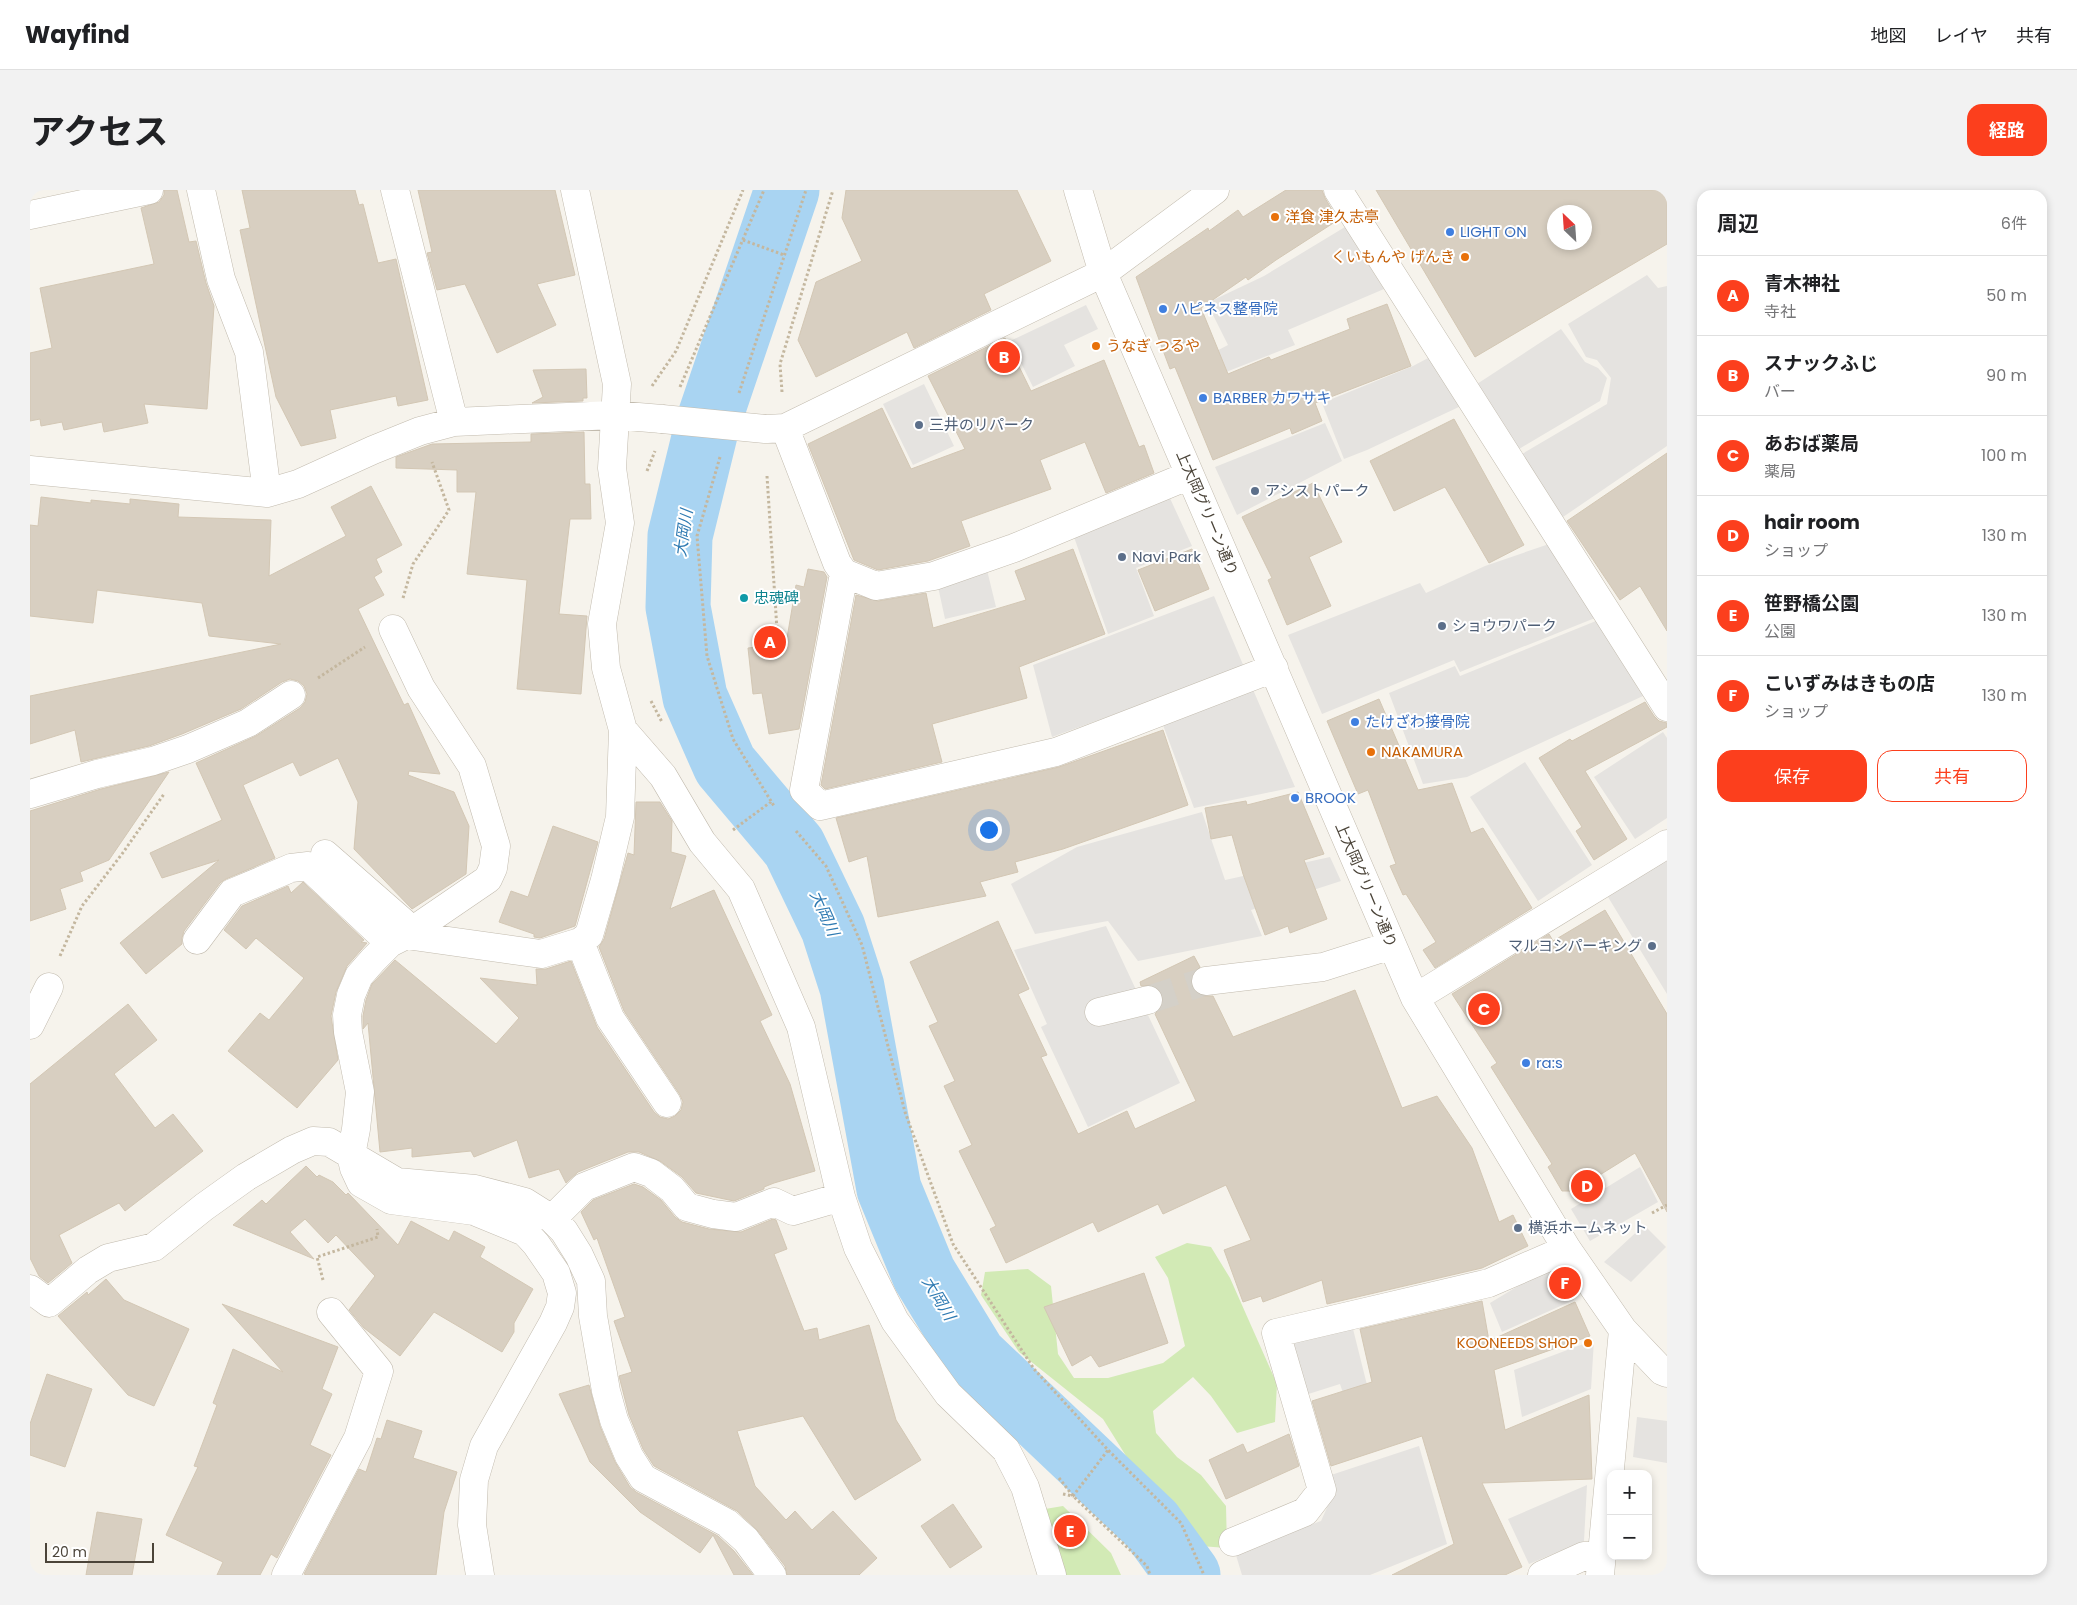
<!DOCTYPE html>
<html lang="ja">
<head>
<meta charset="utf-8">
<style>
	body { margin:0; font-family:Poppins,"Noto Sans JP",sans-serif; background:#f2f2f2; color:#202124 }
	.controls { position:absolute; right:15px; bottom:15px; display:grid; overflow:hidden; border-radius:10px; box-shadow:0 2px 8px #0003 }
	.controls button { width:45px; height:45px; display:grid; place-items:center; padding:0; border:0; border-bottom:1px solid #e0e0e0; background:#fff; color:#202124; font:25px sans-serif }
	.compass { position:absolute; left:1517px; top:15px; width:45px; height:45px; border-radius:50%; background:#fff; box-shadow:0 2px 8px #0003; rotate:335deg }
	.scale { position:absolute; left:15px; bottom:12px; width:109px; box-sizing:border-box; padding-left:5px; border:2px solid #4b4439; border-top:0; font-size:14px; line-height:18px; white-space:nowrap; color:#4b4439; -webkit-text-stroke:4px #fff; paint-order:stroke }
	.you { position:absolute; left:958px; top:639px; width:18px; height:18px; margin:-12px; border:4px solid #fff; border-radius:50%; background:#1a73e8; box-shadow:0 0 0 8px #1a73e833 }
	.badge { display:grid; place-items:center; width:32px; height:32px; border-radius:50%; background:#fc3f1d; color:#fff; font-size:16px; font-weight:700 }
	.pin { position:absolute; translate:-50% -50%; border:2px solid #fff; box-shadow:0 1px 5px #0006 }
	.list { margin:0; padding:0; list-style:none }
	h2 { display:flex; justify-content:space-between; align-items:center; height:65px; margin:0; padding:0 20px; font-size:21px }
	h2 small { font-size:16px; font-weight:400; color:#757577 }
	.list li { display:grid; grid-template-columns:32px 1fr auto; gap:15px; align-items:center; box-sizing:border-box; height:80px; padding:0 20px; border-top:1px solid #e0e0e0 }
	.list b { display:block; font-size:19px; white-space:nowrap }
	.list p { margin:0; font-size:16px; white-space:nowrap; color:#757577 }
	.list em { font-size:16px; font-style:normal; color:#757577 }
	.actions { display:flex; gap:10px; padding:15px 20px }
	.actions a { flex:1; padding:11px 0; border:1px solid #fc3f1d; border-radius:15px; text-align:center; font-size:18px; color:#fc3f1d }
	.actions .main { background:#fc3f1d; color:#fff }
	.map { position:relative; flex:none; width:1637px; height:1385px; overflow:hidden; border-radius:15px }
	header { display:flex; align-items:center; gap:30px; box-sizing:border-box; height:70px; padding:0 25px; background:#fff; border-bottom:1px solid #e0e0e0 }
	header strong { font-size:24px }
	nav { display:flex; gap:28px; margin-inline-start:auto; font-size:18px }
	.intro { display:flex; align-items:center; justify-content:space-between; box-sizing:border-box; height:120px; padding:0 30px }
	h1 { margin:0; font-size:35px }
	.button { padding:12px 22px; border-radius:15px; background:#fc3f1d; color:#fff; font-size:18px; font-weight:700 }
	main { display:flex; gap:30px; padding:0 30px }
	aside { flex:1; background:#fff; border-radius:15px; box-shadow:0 2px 8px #0003 }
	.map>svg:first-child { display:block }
	.green { fill:#d2eab5 }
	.parking { fill:#e5e3e0 }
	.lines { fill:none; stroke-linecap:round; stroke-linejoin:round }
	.river { stroke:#a9d4f2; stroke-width:65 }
	.building { fill:#d8cfc1; stroke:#d3c7b4; fill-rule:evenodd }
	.minor-tunnel { stroke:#d4d0c8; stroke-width:28; stroke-dasharray:28 14; stroke-linecap:butt }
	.minor-casing { stroke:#c2bbae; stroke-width:29 }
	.path { stroke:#c4b79f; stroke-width:3; stroke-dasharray:2.5 2.5; stroke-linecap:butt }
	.minor { stroke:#fff; stroke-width:28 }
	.minor-bridge-casing { stroke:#c2bbae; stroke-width:29; stroke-linecap:butt }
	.minor-bridge { stroke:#fff; stroke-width:28 }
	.food-dot { fill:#e8710a; stroke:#fff; stroke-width:2 }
	.shop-dot { fill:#3f7fe0; stroke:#fff; stroke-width:2 }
	.service-dot { fill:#5c6f8a; stroke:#fff; stroke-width:2 }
	.culture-dot { fill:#0f9aa8; stroke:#fff; stroke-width:2 }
	.labels { text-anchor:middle; stroke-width:4; stroke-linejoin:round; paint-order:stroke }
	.food-label { font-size:15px; fill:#c56008; stroke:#fff; text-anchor:start }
	.shop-label { font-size:15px; fill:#366cbe; stroke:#fff; text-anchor:start }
	.service-label { font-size:15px; fill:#4e5e75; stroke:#fff; text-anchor:start }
	.street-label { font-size:15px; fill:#4b4439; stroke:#fff }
	.culture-label { font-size:15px; fill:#0d838f; stroke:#fff; text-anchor:start }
	.water-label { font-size:16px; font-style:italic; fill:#2e7ab2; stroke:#fff }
</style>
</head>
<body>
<header>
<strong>Wayfind</strong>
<nav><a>地図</a><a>レイヤ</a><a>共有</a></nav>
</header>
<div class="intro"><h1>アクセス</h1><a class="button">経路</a></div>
<main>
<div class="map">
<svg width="1637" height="1385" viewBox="0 0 1637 1385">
	<rect width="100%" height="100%" fill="#f6f3ec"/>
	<path class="green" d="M1157,1053L1181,1057L1200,1088L1247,1194L1245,1232L1207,1243L1181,1206L1163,1187L1123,1221L1126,1243L1147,1267L1171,1285L1196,1316L1197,1358L1157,1355L1126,1314L1073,1229L989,1162L951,1105L955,1082L998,1079L1021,1096L1028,1164L1044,1188H1078L1133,1173L1155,1156L1138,1088L1125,1067Z
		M1033,1316L1081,1363L1091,1385H1033L1015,1319Z"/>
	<path class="parking" d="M1315,37L1354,99L1258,140L1265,155L1155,198L1148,181L1198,155L1177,113L1234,86Z
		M1617,85L1628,98L1637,96V256L1533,327L1492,264L1577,214L1581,188L1567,170L1556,167L1538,134Z
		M1056,115L1068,139L1034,155L1045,176L1003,197L980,151Z
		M1531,139L1555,172L1568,178L1577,188L1570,211L1489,259L1447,194Z
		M1400,167L1431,216L1337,260L1314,269L1292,213L1383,176Z
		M894,194L924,256L883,275L853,214Z
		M1295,233L1312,271L1207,325L1185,277Z
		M1138,304L1162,356L1106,378L1124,426L1078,444L1044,347Z
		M1519,354L1565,428L1430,482L1424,470L1292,524L1258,445L1390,393L1396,403L1455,376Z
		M957,380L966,417L915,429L907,392Z
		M1184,406L1214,477L1022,547L1003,475Z
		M1566,431L1613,506L1437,587L1393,594L1359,503L1425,476L1430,486Z
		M1221,495L1265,597L1164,618L1133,535Z
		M1633,542L1637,548V628L1605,649L1564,587Z
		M1495,572L1562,675L1508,711L1440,607Z
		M1172,622L1195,690L1300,667L1311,691L1221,720L1232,746L1108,771L1078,731L1005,744L981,694L1047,657Z
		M1637,669V804L1578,707Z
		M1076,736L1150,893L1058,937L1011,837L1017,834L984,760Z
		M1610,977L1628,1012L1560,1051L1541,1019Z
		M1614,1035L1636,1057L1601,1092L1574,1072Z
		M1526,1073L1544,1110L1472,1142L1460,1113Z
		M1322,1135L1339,1203L1315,1209L1310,1194L1272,1206L1259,1166L1266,1149Z
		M1564,1150L1561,1199L1492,1227L1484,1180Z
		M1607,1227L1637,1231V1273L1603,1267Z
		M1389,1256L1417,1354L1340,1385H1212L1205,1362L1291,1331L1304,1302L1298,1286Z
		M1557,1295L1554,1351L1499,1374L1478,1329Z"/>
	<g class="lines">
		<path class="river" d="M757,0L677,236L650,346L648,417L665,507L695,575L764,657L803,738L822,797L859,999L894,1084L944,1166L1121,1334L1158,1385"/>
	</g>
	<path class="building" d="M134,0H147L159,52L166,51L176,93L184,116L177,219L114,214L118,233L74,242L72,232L34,240L32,232L11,236L10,229L0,231V163L22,158L10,98L124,74L111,18L129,12L134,5Z
		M212,0H325L329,15L333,14L348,73L366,69L398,210L368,216L366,206L300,220L306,248L271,256L246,207L210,40L220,38Z
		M388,0H525L545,85L507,94L526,135L467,163L435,94L407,100L397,63L402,62Z
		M816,0H987L1021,71L954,104L961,120L884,158L877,142L786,187L768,150L786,92L832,71L812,28Z
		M1256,0H1292L1295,8L1308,30L1246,70L1218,90L1216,87L1171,118L1198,184L1239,167L1241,170L1320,139L1317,129L1357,114L1381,176L1285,213L1292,231L1262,244L1260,238L1183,270L1145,177L1140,179L1134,163L1106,87L1178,38L1179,41L1208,20L1213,27Z
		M1346,0H1637V54L1445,167ZM1524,22H1554V52H1524Z
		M975,148L1001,201L1074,170L1109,257L1114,255L1124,283L1076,303L1055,252L1010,270L1021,299L931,331L940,356L898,371L848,380L824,370L778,254L852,218L881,279L935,259L898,186Z
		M556,179L557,208H553V211L502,213L513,207L503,180Z
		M1424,229L1494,355L1459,373L1415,297L1364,321L1340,271Z
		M554,242L555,294H560L561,329H540L529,424L557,426L551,504L487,499L497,390L437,384L446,302H427V280L366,278V267L402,254L501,252V244Z
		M1637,263V441L1610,396L1590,410L1537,331Z
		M1283,293L1312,352L1279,367L1301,416L1257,435L1238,390L1242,388L1212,327Z
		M341,296L372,355L346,369L352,382L344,387L354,405L328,419L374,515L378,513L410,584L379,581L378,585L424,602L439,636L436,684L382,719L324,659L328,612L308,568L270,586L263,572L213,595L245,668L196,689L190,693L154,741L152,748V754L116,784L90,753L189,670L132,688L120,663L192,630L166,573L226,546L270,518L275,512L277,504L274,496L268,491L260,489L252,492L211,519L152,544L119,556L51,572L45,540L0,554V506L251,454L179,446L172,413L67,400L63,433L0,426V335L8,336L11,307L61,313V310L100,314V309L149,314L148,327L241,330L239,386L316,346L301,317Z
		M1043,359L1075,444L989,477L997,508L902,534L912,572L795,599L791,595L826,405L848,411L896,403L903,438L996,410L985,381Z
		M1162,359L1179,399L1125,421L1108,380Z
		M778,379L794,382L797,387L769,539L739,544L732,503L723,504L718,458L756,454L766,395L774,397Z
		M1349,509L1388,600L1422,593L1441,643L1453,638L1502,718L1405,778L1393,760L1406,752L1376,704L1373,705L1360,676L1366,674L1338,600L1328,604L1297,531Z
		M1615,512L1624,526L1629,531L1637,533V537L1555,581L1597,649L1564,670L1546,641L1552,637L1509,568L1540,549L1542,551Z
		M1133,540L1158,615L1033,659L985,672L988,682L950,692L956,706L848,727L837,666L819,672L806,628L1029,577Z
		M139,582L79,670L50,682L53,691L30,699L36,719L0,731V621L71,599Z
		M1268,602L1294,664L1274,670L1297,729L1260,743L1258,736L1235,745L1213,684L1202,645L1181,649L1175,618L1216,611L1217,615Z
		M606,612H630L642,631L641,662L656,666L640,719L684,700L742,825L730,831L760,894L785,981L744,993L734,997V999L704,1011L666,1003L652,987L630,971L609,962H598L548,982L536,993L529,979L499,988L487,950L444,967L441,961L382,967V958L350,962L338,833L333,839V826L336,810L342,794L365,770L466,854L489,828L450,788L507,795L506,779H516L541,771L567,837L624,922L630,927L638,929L645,926L651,920L653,912L650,905L594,821L569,757L574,749L598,663L604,665Z
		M523,636L568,652L545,736L510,748L504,747V744L469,732L481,701L498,707Z
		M273,692L334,750L331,752L337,753L317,776L306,802L301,826L308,870L267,918L198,861L230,823L239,830L274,788L226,748L216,759L194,740L212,716L258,696L261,703Z
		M1575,720L1637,824V1022L1605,963L1544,1001H1532L1518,977L1522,974L1461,877L1467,873L1422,804L1519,744L1523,751Z
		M968,731L999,799L988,804L1017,865L1011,867L1048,944L1097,921L1105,939L1166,911L1125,824L1133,815V806L1130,800L1123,795L1111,796L1110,792L1164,766L1170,777L1162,785L1160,792L1163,800L1170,806H1183L1203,847L1325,800L1372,918L1407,906L1442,958L1469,1032L1483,1025L1498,1056L1452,1078L1297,1114L1292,1090L1233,1112L1231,1106L1213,1112L1194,1060L1221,1050L1196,995L1133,1024L1128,1014L1068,1042L1063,1032L976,1073L960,1039L966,1036L929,961L942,955L914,896L925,891L899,836L908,832L880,772Z
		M98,814L127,850L84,884L125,938L143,924L173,961L95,1021L89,1013L29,1045L42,1073L18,1093L9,1086L0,1068V894Z
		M276,976L287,987L289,985L303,992L316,1005L318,1003L368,1055L381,1031L419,1051L424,1041L455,1057L450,1067L503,1099L484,1133V1142L472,1162L404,1122L370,1166L334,1138L319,1120L345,1086L306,1045L298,1053L275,1029L260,1042L284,1069L203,1035L232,1010L236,1014Z
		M604,994L613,997L631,1010L645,1027L652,1032L679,1039L711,1042L743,1029L746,1030L757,1059L744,1064L774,1141L787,1138L789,1150L839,1135L866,1230L891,1270L825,1310L773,1226L707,1241L725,1296L756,1330L765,1321L782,1340L803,1321L847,1368L829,1385H757L755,1376L728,1341L707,1321L624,1276L613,1259L599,1225L589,1186L602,1182L584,1131L595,1127L567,1048L564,1050L551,1022L563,1010Z
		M1114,1083L1138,1153L1069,1177L1061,1165L1042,1176L1014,1117Z
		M76,1089L94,1110L159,1139L124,1216L98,1205L28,1126L57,1102L58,1105Z
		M1452,1111L1459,1151L1545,1112L1560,1146L1464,1180L1475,1240L1559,1205L1562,1289L1452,1293L1492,1377L1475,1385H1362L1424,1354L1392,1246L1301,1276L1282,1211L1342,1192L1330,1139Z
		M192,1114L308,1157L292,1199L302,1204L280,1255L301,1265L247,1368L241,1364L230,1385H187L193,1372L136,1345L168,1277L164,1276L187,1215L183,1213L203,1159L253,1182Z
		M17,1184L62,1199L35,1277L0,1265V1234Z
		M559,1195L570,1236L585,1272L600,1297L606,1302L688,1346L704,1361L723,1385H704L683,1345L670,1363L610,1322L560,1272L529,1204Z
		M357,1230L392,1241L383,1268L427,1282L414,1322L406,1385H277L274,1384L329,1279L336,1282L347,1248L351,1249Z
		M1259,1244L1269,1276L1196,1309L1179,1270L1213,1254L1217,1263Z
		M923,1314L952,1357L920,1378L891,1336Z
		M67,1322L112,1329L102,1385H56Z"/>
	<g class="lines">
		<path class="minor-tunnel" d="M1118,810L1176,791"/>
		<g class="minor-casing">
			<path id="minor" d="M171,0L191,89L219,162L237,303
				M365,0L424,232
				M545,0L587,194L582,278L590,333L572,434L576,478L593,540L633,586L672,652L711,699L771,837L811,1007L828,1058L865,1131L918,1204L976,1260L995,1297L1022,1385
				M1048,0L1073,83L1385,808L1537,1059L1593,1140L1632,1181L1637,1183
				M1308,0L1637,517
				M0,25L119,0
				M755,238L807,373L814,383L846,396L904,386L984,358L1160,285
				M737,239L755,238L1073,83L1185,0
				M0,280L237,303L268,294L343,260L390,241L424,232L584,225L632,229
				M814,383L774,600L790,616L1026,562L1244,478
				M363,439L391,498L442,576L466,656L463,678L458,689L376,745
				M0,604L67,584L123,571L158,559L218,533L261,505
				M295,664L382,740
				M167,750L202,703L261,678L278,676L360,753
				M550,752L580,828L637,913
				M1176,791L1293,777L1362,755
				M1385,808L1637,654
				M1069,822L1118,810
				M0,835L19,797
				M522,1029L554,997L604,977L621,983L642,999L657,1017L683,1024L706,1027L744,1012L763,1021L811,1007
				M0,1099L19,1113L58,1080L78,1068L124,1057L174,1017L216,987L262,960L283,951L299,952L367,992L445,999L495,1012L522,1029L534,1041L549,1065L561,1091L563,1126L576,1201L584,1230L599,1266L613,1288L697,1333L716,1350L742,1385
				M1203,1352L1275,1322L1292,1300L1246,1143L1459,1093L1537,1059
				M256,1385L328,1248L349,1181L301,1122
				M450,1385L442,1335L444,1290L454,1256L523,1133L530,1117L532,1103L526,1083L506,1054L495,1042L444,1021L361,1010L331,993L324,978L321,965L326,939L330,902L318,842L317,825L321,805L329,786L343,770L360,753L376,745L511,764L550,752L559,745L575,690L590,627L593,540
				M1512,1385L1554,1366L1572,1365
				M1570,1385L1593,1140"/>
		</g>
		<path class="path" d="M713,50L754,65
			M622,196L646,161L713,0
			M650,197L734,0
			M752,202L750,174L803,0
			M709,203L776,0
			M690,267L667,346L677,466L703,549L744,616
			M617,281L625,261
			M737,286L747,440
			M373,408L383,374L419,320L402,272
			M288,488L335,457
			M621,511L632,532
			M703,640L742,611
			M766,641L796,676L832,755L875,922L923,1054L1004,1179L1078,1260L1151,1333L1174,1385
			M30,766L52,716L92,664L134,604
			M1622,1023L1637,1015
			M293,1090L287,1067L348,1047L347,1039
			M1029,1288L1043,1306L1117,1376L1120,1385
			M1033,1304L1043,1306L1078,1260"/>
		<use href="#minor" class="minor"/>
		<g class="minor-bridge-casing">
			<path id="minor-bridge" d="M632,229L735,239"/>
		</g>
		<use href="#minor-bridge" class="minor-bridge"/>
	</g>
	<g class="food-dot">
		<circle cx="1245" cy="27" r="5"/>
		<circle cx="1435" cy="67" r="5"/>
		<circle cx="1066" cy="156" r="5"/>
		<circle cx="1341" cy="562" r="5"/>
		<circle cx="1558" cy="1153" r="5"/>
	</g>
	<g class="shop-dot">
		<circle cx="1420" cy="42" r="5"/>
		<circle cx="1133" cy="119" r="5"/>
		<circle cx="1173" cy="208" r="5"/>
		<circle cx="1325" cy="532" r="5"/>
		<circle cx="1265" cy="608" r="5"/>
		<circle cx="1496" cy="873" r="5"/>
	</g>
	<g class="service-dot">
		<circle cx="889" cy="235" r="5"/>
		<circle cx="1225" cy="301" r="5"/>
		<circle cx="1092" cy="367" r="5"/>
		<circle cx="1412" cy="436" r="5"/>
		<circle cx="1622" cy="756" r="5"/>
		<circle cx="1488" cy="1038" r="5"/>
	</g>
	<circle class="culture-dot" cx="714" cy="408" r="5"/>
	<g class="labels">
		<g class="food-label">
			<text x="1255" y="32">洋食 津久志亭</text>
			<text x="1425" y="72" text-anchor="end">くいもんや げんき</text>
			<text x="1076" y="161">うなぎ つるや</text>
			<text x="1351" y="567">NAKAMURA</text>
			<text x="1548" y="1158" text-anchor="end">KOONEEDS SHOP</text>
		</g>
		<g class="shop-label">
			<text x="1430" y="47">LIGHT ON</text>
			<text x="1143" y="124">ハピネス整骨院</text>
			<text x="1183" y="213">BARBER カワサキ</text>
			<text x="1335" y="537">たけざわ接骨院</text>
			<text x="1275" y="613">BROOK</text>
			<text x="1506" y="878">ra:s</text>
		</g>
		<g class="service-label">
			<text x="899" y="240">三井のリパーク</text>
			<text x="1235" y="306">アシストパーク</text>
			<text x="1102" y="372">Navi Park</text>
			<text x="1422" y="441">ショウワパーク</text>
			<text x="1612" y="761" text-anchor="end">マルヨシパーキング</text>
			<text x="1498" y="1043">横浜ホームネット</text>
		</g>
		<g class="street-label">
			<text transform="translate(1177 323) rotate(67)" y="5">上大岡グリーン通り</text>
			<text transform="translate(1336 695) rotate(67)" y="5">上大岡グリーン通り</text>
		</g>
		<g class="culture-label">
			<text x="724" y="413">忠魂碑</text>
		</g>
		<g class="water-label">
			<text transform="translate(653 343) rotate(-82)" y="6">大岡川</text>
			<text transform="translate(795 723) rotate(66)" y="6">大岡川</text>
			<text transform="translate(909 1108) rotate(59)" y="6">大岡川</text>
		</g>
	</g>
</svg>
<div class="controls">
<button>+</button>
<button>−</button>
</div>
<svg class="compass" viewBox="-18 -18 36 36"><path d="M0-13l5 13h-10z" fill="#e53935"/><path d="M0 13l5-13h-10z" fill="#757577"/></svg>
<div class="scale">20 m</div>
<div class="you"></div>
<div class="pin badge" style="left:740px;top:452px">A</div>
<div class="pin badge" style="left:974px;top:167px">B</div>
<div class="pin badge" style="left:1454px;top:819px">C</div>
<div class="pin badge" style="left:1557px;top:996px">D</div>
<div class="pin badge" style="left:1040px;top:1341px">E</div>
<div class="pin badge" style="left:1535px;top:1093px">F</div>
</div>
<aside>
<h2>周辺<small>6件</small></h2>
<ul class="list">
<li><span class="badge">A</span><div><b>青木神社</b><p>寺社</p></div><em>50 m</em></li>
<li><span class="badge">B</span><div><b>スナックふじ</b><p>バー</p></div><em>90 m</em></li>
<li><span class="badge">C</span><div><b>あおば薬局</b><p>薬局</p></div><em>100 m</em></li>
<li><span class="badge">D</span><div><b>hair room</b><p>ショップ</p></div><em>130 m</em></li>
<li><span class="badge">E</span><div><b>笹野橋公園</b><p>公園</p></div><em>130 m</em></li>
<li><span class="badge">F</span><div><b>こいずみはきもの店</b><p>ショップ</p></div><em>130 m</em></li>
</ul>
<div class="actions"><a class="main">保存</a><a>共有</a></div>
</aside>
</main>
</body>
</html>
